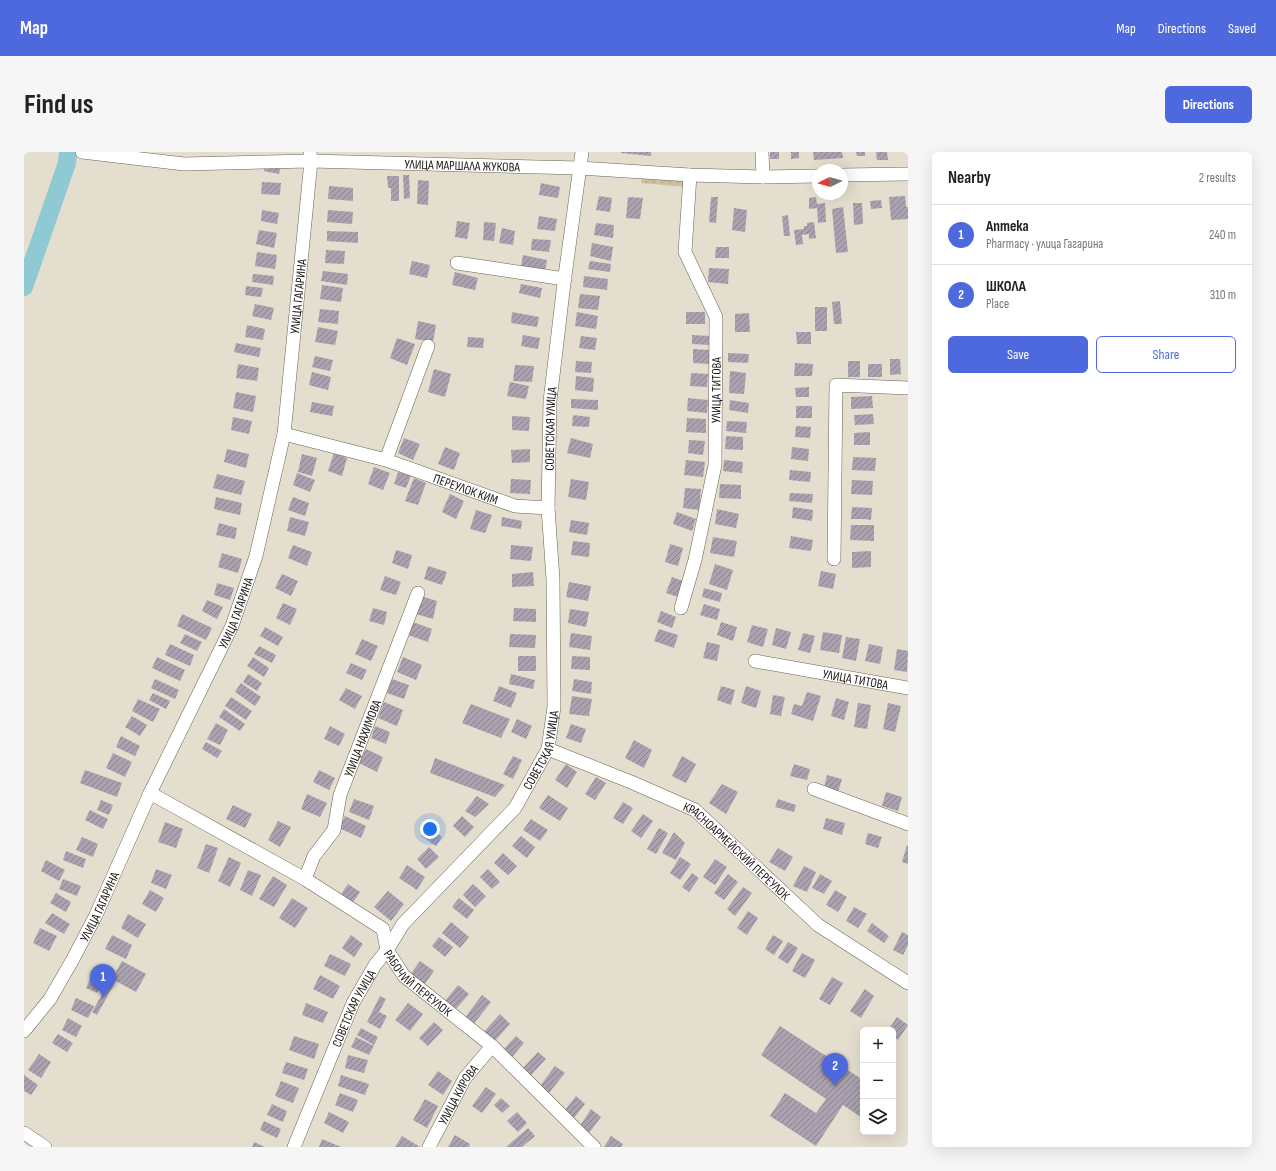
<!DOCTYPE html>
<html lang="en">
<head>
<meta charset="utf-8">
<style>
	body { margin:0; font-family:"Sofia Sans Condensed",sans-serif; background:#f6f6f6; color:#222 }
	.controls { position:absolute; right:12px; bottom:12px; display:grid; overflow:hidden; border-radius:6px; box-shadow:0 4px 16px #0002 }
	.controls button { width:36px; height:36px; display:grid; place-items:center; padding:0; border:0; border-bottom:1px solid #e0e0e0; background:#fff; color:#222; font:20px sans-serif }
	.compass { position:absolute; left:788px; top:12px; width:36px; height:36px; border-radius:50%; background:#fff; box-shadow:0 4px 16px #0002; rotate:264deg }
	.you { position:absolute; left:406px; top:677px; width:14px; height:14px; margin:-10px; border:3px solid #fff; border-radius:50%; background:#1a73e8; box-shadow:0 0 0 6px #1a73e833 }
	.badge { display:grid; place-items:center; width:26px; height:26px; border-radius:50%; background:#4e69de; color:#fff; font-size:13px; font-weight:700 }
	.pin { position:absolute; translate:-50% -33px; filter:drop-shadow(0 1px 2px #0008) }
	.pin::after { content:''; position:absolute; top:21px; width:14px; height:12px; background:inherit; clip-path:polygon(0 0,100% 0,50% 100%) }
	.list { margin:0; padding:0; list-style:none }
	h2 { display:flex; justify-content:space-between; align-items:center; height:52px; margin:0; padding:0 16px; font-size:17px }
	h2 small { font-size:13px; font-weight:400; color:#767676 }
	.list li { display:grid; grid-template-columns:26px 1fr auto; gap:12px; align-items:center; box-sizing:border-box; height:60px; padding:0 16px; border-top:1px solid #e0e0e0 }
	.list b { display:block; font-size:15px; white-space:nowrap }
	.list p { margin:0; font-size:13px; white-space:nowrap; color:#767676 }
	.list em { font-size:13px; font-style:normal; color:#767676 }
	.actions { display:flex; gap:8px; padding:12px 16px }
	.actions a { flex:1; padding:9px 0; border:1px solid #4e69de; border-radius:6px; text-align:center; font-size:14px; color:#4e69de }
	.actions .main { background:#4e69de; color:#fff }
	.icon { flex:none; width:22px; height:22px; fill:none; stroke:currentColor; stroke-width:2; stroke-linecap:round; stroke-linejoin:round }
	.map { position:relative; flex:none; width:884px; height:995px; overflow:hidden; border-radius:6px }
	header { display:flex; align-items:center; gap:24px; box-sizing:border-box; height:56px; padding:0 20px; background:#4e69de; color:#fff }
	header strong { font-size:19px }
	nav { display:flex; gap:22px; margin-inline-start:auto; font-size:14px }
	.intro { display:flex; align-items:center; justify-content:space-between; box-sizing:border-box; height:96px; padding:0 24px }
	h1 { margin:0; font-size:28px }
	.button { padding:10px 18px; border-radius:6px; background:#4e69de; color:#fff; font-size:14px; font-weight:700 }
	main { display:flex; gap:24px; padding:0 24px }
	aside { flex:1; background:#fff; border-radius:6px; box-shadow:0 4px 16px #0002 }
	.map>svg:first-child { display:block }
	.grass { fill:url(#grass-dots) }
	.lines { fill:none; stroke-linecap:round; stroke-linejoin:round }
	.river { stroke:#8ec9d4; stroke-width:18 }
	.building { fill:url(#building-hatch) }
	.minor-casing { stroke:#686355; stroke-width:14 }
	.minor { stroke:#fff; stroke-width:13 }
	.labels { text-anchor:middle; stroke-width:4; stroke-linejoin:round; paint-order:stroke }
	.street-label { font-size:13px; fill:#1a1812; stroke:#fff }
</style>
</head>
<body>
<header>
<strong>Map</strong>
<nav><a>Map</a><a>Directions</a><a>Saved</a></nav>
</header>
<div class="intro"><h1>Find us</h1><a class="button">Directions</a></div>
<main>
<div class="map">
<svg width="884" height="995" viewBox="0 0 884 995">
	<defs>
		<pattern id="grass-dots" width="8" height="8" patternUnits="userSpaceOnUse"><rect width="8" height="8" fill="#ccc09f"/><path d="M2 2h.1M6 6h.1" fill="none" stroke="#afa488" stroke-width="1.8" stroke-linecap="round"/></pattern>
		<pattern id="building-hatch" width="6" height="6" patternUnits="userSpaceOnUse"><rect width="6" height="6" fill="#aba2b0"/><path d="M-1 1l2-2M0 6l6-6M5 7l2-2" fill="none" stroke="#8a838e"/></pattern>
	</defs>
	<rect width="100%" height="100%" fill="#e4dece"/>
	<path class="grass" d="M618,22L663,25V35L617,31Z"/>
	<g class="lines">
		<path class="river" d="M0,135L43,11L44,0"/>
	</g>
	<path class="building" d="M597,0H627V4L597,1Z
		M746,0H755V7H746Z
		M767,0H775V6L767,7Z
		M789,0H818L819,6L790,8Z
		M832,0H841V4H833Z
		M852,0H863L864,8H853Z
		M241,10L257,14L255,22L240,19Z
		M379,23H385L386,46L380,47Z
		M363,24H375V49H367V36H364Z
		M394,28L405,29L404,53L393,52Z
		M238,30L257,31L256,43L237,42Z
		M517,31L536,35L534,46L515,43Z
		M305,34L329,36V49L304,47Z
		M575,44L588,46L586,60L572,58Z
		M881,44L882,55H884V67L867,68L865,45Z
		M604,45L619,46L616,67L602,66Z
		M687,45H694L692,71L685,70Z
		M792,45L793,52L801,51L802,70L794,71L793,56L785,57V46Z
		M857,48L858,56L847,57L846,49Z
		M829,51H838L839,72L830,73Z
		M819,55L824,100L812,101L808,57Z
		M710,56L723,58L721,80L708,78Z
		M238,58L255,61L253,72L237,69Z
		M304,58L329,60L328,72L303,70Z
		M764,63L766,84H760L758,64Z
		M515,64L533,67L531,79L513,77Z
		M433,69L446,71L443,87L431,85Z
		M460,70L472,71L470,89L459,88Z
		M790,70L792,86L785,87V82L778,83L779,92L772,93L770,78L780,77V74H783V71Z
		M572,71L590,73L589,86L570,83Z
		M478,76L491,79L489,93L475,91Z
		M235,78L253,81L250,96L232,92Z
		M303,79L334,80V91L303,89Z
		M508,87L527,88L525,100L507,98Z
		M568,91L589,95L587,109L566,104Z
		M692,95H705V106H691Z
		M302,98L321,99L320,112L301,111Z
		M233,100L253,103L251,117L231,114Z
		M499,103L523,108L521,119L497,114Z
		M388,109L406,113L403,126L385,122Z
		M566,109L587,112L586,120L564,117Z
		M685,116L705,117L704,132L684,130Z
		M299,119L324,122L323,133L297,129Z
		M431,120L454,126L451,138L428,133Z
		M229,122L250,124L249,133L228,130Z
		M560,124L584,127L583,138L559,135Z
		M497,132L518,136L516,146L495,141Z
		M298,133L319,136L317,150L296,147Z
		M222,134L239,136L237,145L221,143Z
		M556,142L576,144L574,158L554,156Z
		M816,149L818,172H810L808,150Z
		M231,152L250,156L247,168L228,164Z
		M791,155H803V179H791Z
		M296,157L315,159L314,172L294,170Z
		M488,160L515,165L513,175L487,171Z
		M553,160L574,164L572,177L551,174Z
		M662,160H681V172H662Z
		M725,161L726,180H711V162Z
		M394,169L412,173L409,190L391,187Z
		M223,173L241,177L239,188L221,185Z
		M294,175L314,179L311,193L291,190Z
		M772,180H787V192H773Z
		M499,183L516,186L514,197L497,194Z
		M668,183L686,184V193L668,192Z
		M557,184L573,186L571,198L555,196Z
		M444,185L460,186L459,196L443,195Z
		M373,186L391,192L383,213L366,206Z
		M212,191L237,196L235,205L210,200Z
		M669,197L687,198L686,212L669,211Z
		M704,201L725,202L724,211L704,210Z
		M291,204L309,208L306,219L288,215Z
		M866,207H876L877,222L866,223Z
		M552,209L568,210L567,221L551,220Z
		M824,209H836V225H824Z
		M771,211L789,212L788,224H770Z
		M214,212L235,216L233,229L212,226Z
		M844,212H858V225H844Z
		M491,213L510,214L508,230L489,229Z
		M410,217L427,222L421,245L404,240Z
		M706,219L722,221L720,242L705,241Z
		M288,220L307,225L304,238L285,233Z
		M667,221L684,222L683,235L666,234Z
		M552,224L570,226L569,240L551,238Z
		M486,230L505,234L502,247L483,244Z
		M785,235V245H772L771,236Z
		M212,240L232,244L229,260L209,256Z
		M848,244L849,256L827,257V245Z
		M664,246L684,248L683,261L663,259Z
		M547,247L574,248V258L547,256Z
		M706,248L725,251L724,261L705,258Z
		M288,250L310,254L308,264L286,260Z
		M772,254H788V266H772Z
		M849,262L850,272L831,273L830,263Z
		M549,263L566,265L565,275L548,274Z
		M488,264L506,265L505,279L488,278Z
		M209,265L228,269L225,282L207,278Z
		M663,266L682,267V281L662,280Z
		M703,269L723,270L722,281L702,279Z
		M772,274L787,275L786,286L771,285Z
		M846,280V293H830V281Z
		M702,284L719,285V298L701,297Z
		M380,286L396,292L389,308L374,301Z
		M547,286L569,292L566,306L543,301Z
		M665,288L681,289L679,303L664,301Z
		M421,295L436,301L430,318L414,312Z
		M768,295L785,297L784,309L767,307Z
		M203,297L225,302L222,316L200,310Z
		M506,297V310L488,311L487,298Z
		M310,301L323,306L318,324L304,319Z
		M278,302L293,306L288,324L274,320Z
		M829,305L852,306L851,319L828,318Z
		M662,308L681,310L679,325L660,323Z
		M700,308L719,310L718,321L699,319Z
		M350,315L366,321L359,338L344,332Z
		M766,318L787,320L786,330L765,328Z
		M374,320L387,324L382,336L370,332Z
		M273,321L291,328L286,340L269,333Z
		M193,322L221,329L217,343L189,336Z
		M390,326L402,331L394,353L381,349Z
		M487,327L507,328L506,342L486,341Z
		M547,327L565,330L562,348L544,345Z
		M828,328L849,329L848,343L827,342Z
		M696,332L717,333V347L695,346Z
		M661,336L677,337L675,358L659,356Z
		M766,341L789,342L788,351L765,349Z
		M426,342L440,349L432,367L418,360Z
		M192,345L218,351L216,363L190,357Z
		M269,345L285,351L281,364L264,358Z
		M769,355L789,358L788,369L768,366Z
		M828,355L848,356L847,368L840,367H827Z
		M693,357L715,362L712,376L691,372Z
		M452,358L468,363L461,381L446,377Z
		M653,360L672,367L668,379L649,372Z
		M266,365L285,370L281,384L263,379Z
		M478,365L498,369L497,377L477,374Z
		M547,368L565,371L563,383L545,380Z
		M195,371L213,376L211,387L192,383Z
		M827,373H850V389L826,388Z
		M767,384L789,388L787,399L765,396Z
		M689,385L713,389L710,405L686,401Z
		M549,389L566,391L565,405L547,403Z
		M646,392L659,396L654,414L641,410Z
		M269,393L288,400L283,414L264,406Z
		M487,393L509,395L507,409L486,407Z
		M372,398L388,403L384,417L368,411Z
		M847,399V415L828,416V400Z
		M198,401L218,407L214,421L194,415Z
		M691,412L709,418L703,438L685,432Z
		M404,414L423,420L418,433L400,427Z
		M797,419L812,422L809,437L794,434Z
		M509,420L510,434L488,435V422Z
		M258,422L274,429L267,444L251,436Z
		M361,424L377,430L372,443L356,438Z
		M648,425L659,429L654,445L642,441Z
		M545,430L567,434L564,449L542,445Z
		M193,431L210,436L206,448L190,443Z
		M680,436L698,441L696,450L678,445Z
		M397,444L413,449L409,467L392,462Z
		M183,448L199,455L193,467L178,459Z
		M259,451L273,457L266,473L252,466Z
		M680,452L696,457L693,468L676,463Z
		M349,456L363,460L360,473L345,469Z
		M490,456L512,457V470L489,469Z
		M546,457L565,460L562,475L544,471Z
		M637,459L652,465L648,476L633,470Z
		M158,462L188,476L182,488L153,474Z
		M389,470L408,477L404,490L384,483Z
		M697,470L713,475L709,489L693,483Z
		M728,473L744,477L739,495L723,490Z
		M241,475L259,485L254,494L236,484Z
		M752,476L767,480L762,497L748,493Z
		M635,477L654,483L650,496L630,489Z
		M799,480L818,483L815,501L796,498Z
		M547,481L568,484L566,498L545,495Z
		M779,481L791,484L786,501L774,498Z
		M161,482L178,490L173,499L156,491Z
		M486,482L512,483L511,496L485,495Z
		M822,485L836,487L832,509L818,506Z
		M338,487L354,494L347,509L331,502Z
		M683,490L696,493L693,509L679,506Z
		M146,492L170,503L166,514L141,503Z
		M845,492L859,495L856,512L841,509Z
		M235,494L252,503L248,511L230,502Z
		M873,497L884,499L883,520L870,518Z
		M494,504H512V519H494Z
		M548,504L566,505V518L547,517Z
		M133,505L161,518L156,529L128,516Z
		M229,505L245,516L240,525L223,514Z
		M379,505L398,513L392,528L373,520Z
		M327,511L343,518L338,528L322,521Z
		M224,522L238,531L233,539L219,530Z
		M487,522L511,528L509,537L485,532Z
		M131,527L155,538L151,547L127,536Z
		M368,527L385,533L380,547L363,541Z
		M550,527L568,530L567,542L548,539Z
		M217,531L237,545L231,554L211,540Z
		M475,534L493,541L487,556L469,549Z
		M697,534L711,538L707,553L693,548Z
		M722,534L737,539L732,556L717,551Z
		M322,536L338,544L331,557L315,548Z
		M783,540L797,544L789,569L767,562L770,552L778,554Z
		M129,541L146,549L142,557L125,548Z
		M749,543L761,545L757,564L746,562Z
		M548,544L568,547L565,564L545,562Z
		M207,545L228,559L222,568L201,554Z
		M812,546L825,550L820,568L807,564Z
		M114,547L136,557L129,570L108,559Z
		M360,550L379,558L373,574L354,566Z
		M834,551L847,553L843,577L830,575Z
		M864,551L877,554L871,580L859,577Z
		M447,552L486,567L477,586L438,571Z
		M200,557L221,572L216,579L195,565Z
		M108,564L123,573L116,584L101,575Z
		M493,567L508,574L502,587L487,580Z
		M192,571L204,578L196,593L183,587Z
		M547,572L562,577L557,591L542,586Z
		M306,574L321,582L315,594L300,587Z
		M351,574L366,580L362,592L347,586Z
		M97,584L116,594L111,604L92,595Z
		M610,588L628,598L620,616L601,606Z
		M182,590L198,599L193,606L178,597Z
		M342,597L359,605L353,620L335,611Z
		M89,601L108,610L101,625L82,616Z
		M489,604L498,608L489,627L479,622Z
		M658,604L672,612L662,631L648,624Z
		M411,606L481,633L471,645L406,621Z
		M542,612L553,620L543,636L531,628Z
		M770,612L786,617L783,628L766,624Z
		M61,618L98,631L93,645L56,631Z
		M295,618L311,626L305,638L289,630Z
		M803,623L818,627L814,640L800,636Z
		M572,625L582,631L571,648L561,642Z
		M698,632L714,640L702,662L685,651Z
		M862,640L878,645L874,659L858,654Z
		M283,642L303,651L296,665L277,657Z
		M524,643L544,656L536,669L515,656Z
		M453,644L465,652L451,665L441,659Z
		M330,647L350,654L345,668L325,660Z
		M754,647L772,653L770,660L751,655Z
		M77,648L89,653L85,663L73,658Z
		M599,650L609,656L599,672L589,666Z
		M209,653L228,662L221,676L202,667Z
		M66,658L84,667L79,677L61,668Z
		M619,662L629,669L617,686L607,679Z
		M321,664L342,674L337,686L315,676Z
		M438,664L450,675L441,685L429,674Z
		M802,666L821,671L818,683L799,677Z
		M507,667L524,678L516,689L499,678Z
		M254,669L267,675L256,695L244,688Z
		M141,670L159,677L152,696L134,690Z
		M404,675L418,685L412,694L397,684Z
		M635,676L644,681L632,702L623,697Z
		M650,680L661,691L652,708L638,701Z
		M844,681L858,685L854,696L841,692Z
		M497,684L511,695L503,706L488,694Z
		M58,685L74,692L69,705L52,698Z
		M182,692L194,696L185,721L173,716Z
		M883,693L884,694V712L878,710Z
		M405,695L415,705L402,717L393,707Z
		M754,696L769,705L761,719L745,710Z
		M42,699L62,707L59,716L39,708Z
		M479,701L493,714L484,723L470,711Z
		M205,705L217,711L206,735L194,729Z
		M656,705L667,712L656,728L646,721Z
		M691,707L703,715L691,733L679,725Z
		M22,708L41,718L35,729L17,719Z
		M383,713L401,725L393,738L375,726Z
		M780,714L792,720L783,740L769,734Z
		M132,717L148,723L142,737L127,731Z
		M464,717L476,730L468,737L456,725Z
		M224,718L237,723L228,744L216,738Z
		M668,721L675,726L665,740L658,735Z
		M704,722L714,730L700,748L690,741Z
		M796,722L808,729L800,742L788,736Z
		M249,724L263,733L250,755L235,747Z
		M39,727L57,734L53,744L35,737Z
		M324,732L336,740L325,756L313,748Z
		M449,732L462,744L451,755L439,743Z
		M719,735L728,741L711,764L703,757Z
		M126,738L140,746L132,760L118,752Z
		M811,738L823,745L814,760L802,753Z
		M364,739L380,752L367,769L350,755Z
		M32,741L47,750L42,760L26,751Z
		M268,746L284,756L271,776L255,766Z
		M435,746L450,758L443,767L428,755Z
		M830,755L843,762L834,776L822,769Z
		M724,759L734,766L723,783L713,776Z
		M28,761L46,772L40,782L21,771Z
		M104,762L122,772L114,786L97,776Z
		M427,770L445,785L436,796L418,781Z
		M848,771L865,784L860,791L843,779Z
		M16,776L33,784L25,799L9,791Z
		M878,780L884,783V793L879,803L869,798Z
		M88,783L108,793L102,807L81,797Z
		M327,783L339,792L330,805L318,796Z
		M749,783L759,789L750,803L741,797Z
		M415,785L429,795L421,805L408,794Z
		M764,790L774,796L764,812L754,806Z
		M778,801L791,808L781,826L768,819Z
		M306,802L327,812L321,824L300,814Z
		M98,809L122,822L112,840L88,827Z
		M396,809L410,819L400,833L386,823Z
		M296,823L316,834L309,847L289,837Z
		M67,825L78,831L73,841L62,836Z
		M808,825L819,831L806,853L795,847Z
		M84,832L89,834L73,863L68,860Z
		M434,833L445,842L431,858L421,849Z
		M841,837L850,844L837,866L826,859Z
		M458,843L467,850L448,874L440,867Z
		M356,844L362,847L355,860L363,864L356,877L343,870Z
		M52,846L70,854L64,866L47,858Z
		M282,851L304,860L299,871L278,863Z
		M384,851L399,862L386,879L371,868Z
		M476,862L486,872L469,891L458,882Z
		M873,865L884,873L874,888L869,885V878H864Z
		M44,866L58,874L52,885L38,878Z
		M410,870L419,878L404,894L395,886Z
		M756,874L839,928V965L838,966L819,953L792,994L746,964L761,941L792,961L802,947L737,903Z
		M337,876L354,885L350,893L333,883Z
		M34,882L49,891L43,900L28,891Z
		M270,884L295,892L290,907L265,898Z
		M492,884L500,891L488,905L479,898Z
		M332,885L350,894L345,903L327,895Z
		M514,900L522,907L507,923L499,916Z
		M15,902L27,910L17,926L4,918Z
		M324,903L344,908L340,921L321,916Z
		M262,910L284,917L280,928L258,921Z
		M531,914L541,921L525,941L516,934Z
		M414,919L428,929L419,943L404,933Z
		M0,923L14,933L7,943L0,939Z
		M317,923L345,932L341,943L314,934Z
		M257,929L275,936L269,951L251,944Z
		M462,935L472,942L458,961L448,954Z
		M316,941L334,948L329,960L311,953Z
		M552,944L561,952L550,966L541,958Z
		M477,946L486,954L478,961L470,953Z
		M401,947L414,954L403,976L389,968Z
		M248,952L263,959L259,970L243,963Z
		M567,957L577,965L565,981L556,974Z
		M305,960L325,970L319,981L300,971Z
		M493,960L503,971L494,980L483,969Z
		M240,969L257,977L253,986L236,978Z
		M504,976L511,984L498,995H482Z
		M431,983L446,992L445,995H424Z
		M378,984L396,995H371Z
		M587,984L599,992L597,995H580Z
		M298,987L317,995H295Z
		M230,990L241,995H228Z"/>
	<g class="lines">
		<g class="minor-casing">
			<g id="minor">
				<path id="s1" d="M58,0L160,12L287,9L555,16L666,23L739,25L794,24"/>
				<path d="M738,0L739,25"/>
				<path d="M818,23L884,22"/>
				<path d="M433,111L541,127"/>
				<path id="s2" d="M260,282L362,308L491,354L524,356"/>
				<path d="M362,308L404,194"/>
				<path d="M810,407L812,233L884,236"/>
				<path id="s3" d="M657,456L671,408L691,313L692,165L661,100L666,23"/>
				<path id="s4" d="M731,509L884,536"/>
				<path id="s5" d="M524,597L607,630L671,658L794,773L884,831"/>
				<path d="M790,637L884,672"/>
				<path id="s6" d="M126,641L281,727L359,777L363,798L380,824L468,894L570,995"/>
				<path id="s7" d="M281,727L290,704L310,678L316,643L394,441"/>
				<path id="s8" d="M0,879L26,847L49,807L72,763L126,641L208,474L232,404L260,282L287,9L286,0"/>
				<path d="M0,981L21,995"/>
				<path id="s9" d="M270,995L329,851L351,813L363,798L379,772L491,656L524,597L530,555L529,427L524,356L526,249L540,131L558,0"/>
				<path id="s10" d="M405,995L441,926L468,894"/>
			</g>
		</g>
		<use href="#minor" class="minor"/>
	</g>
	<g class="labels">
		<g class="street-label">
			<text dy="5" stroke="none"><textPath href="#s1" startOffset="381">УЛИЦА МАРШАЛА ЖУКОВА</textPath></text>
			<text dy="5" stroke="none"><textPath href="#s8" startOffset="794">УЛИЦА ГАГАРИНА</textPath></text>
			<text dy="5" stroke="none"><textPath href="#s3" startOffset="222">УЛИЦА ТИТОВА</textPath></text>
			<text dy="5" stroke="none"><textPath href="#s9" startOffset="799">СОВЕТСКАЯ УЛИЦА</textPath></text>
			<text dy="5" stroke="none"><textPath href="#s2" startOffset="190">ПЕРЕУЛОК КИМ</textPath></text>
			<text dy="5" stroke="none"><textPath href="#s8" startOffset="470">УЛИЦА ГАГАРИНА</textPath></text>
			<text dy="5" stroke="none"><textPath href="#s4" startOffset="102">УЛИЦА ТИТОВА</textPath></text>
			<text dy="5" stroke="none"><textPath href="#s7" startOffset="154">УЛИЦА НАХИМОВА</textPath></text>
			<text dy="5" stroke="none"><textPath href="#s9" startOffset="475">СОВЕТСКАЯ УЛИЦА</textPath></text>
			<text dy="5" stroke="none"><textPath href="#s5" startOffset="217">КРАСНОАРМЕЙСКИЙ ПЕРЕУЛОК</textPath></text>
			<text dy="5" stroke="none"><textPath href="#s8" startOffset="146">УЛИЦА ГАГАРИНА</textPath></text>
			<text dy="5" stroke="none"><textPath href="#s6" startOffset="337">РАБОЧИЙ ПЕРЕУЛОК</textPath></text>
			<text dy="5" stroke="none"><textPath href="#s9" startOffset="151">СОВЕТСКАЯ УЛИЦА</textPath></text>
			<text dy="5" stroke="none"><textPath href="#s10" startOffset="60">УЛИЦА КИРОВА</textPath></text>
		</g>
	</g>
</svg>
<div class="controls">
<button>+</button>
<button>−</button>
<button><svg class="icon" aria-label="layers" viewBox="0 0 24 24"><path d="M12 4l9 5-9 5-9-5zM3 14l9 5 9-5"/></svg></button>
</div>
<svg class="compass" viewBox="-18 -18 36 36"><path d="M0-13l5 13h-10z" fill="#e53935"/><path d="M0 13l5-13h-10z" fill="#767676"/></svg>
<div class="you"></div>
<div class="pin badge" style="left:79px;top:845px">1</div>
<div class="pin badge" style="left:811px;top:934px">2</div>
</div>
<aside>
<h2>Nearby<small>2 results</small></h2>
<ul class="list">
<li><span class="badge">1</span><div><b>Аптека</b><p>Pharmacy · улица Гагарина</p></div><em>240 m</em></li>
<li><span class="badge">2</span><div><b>ШКОЛА</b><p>Place</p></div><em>310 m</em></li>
</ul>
<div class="actions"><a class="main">Save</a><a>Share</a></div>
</aside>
</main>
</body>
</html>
